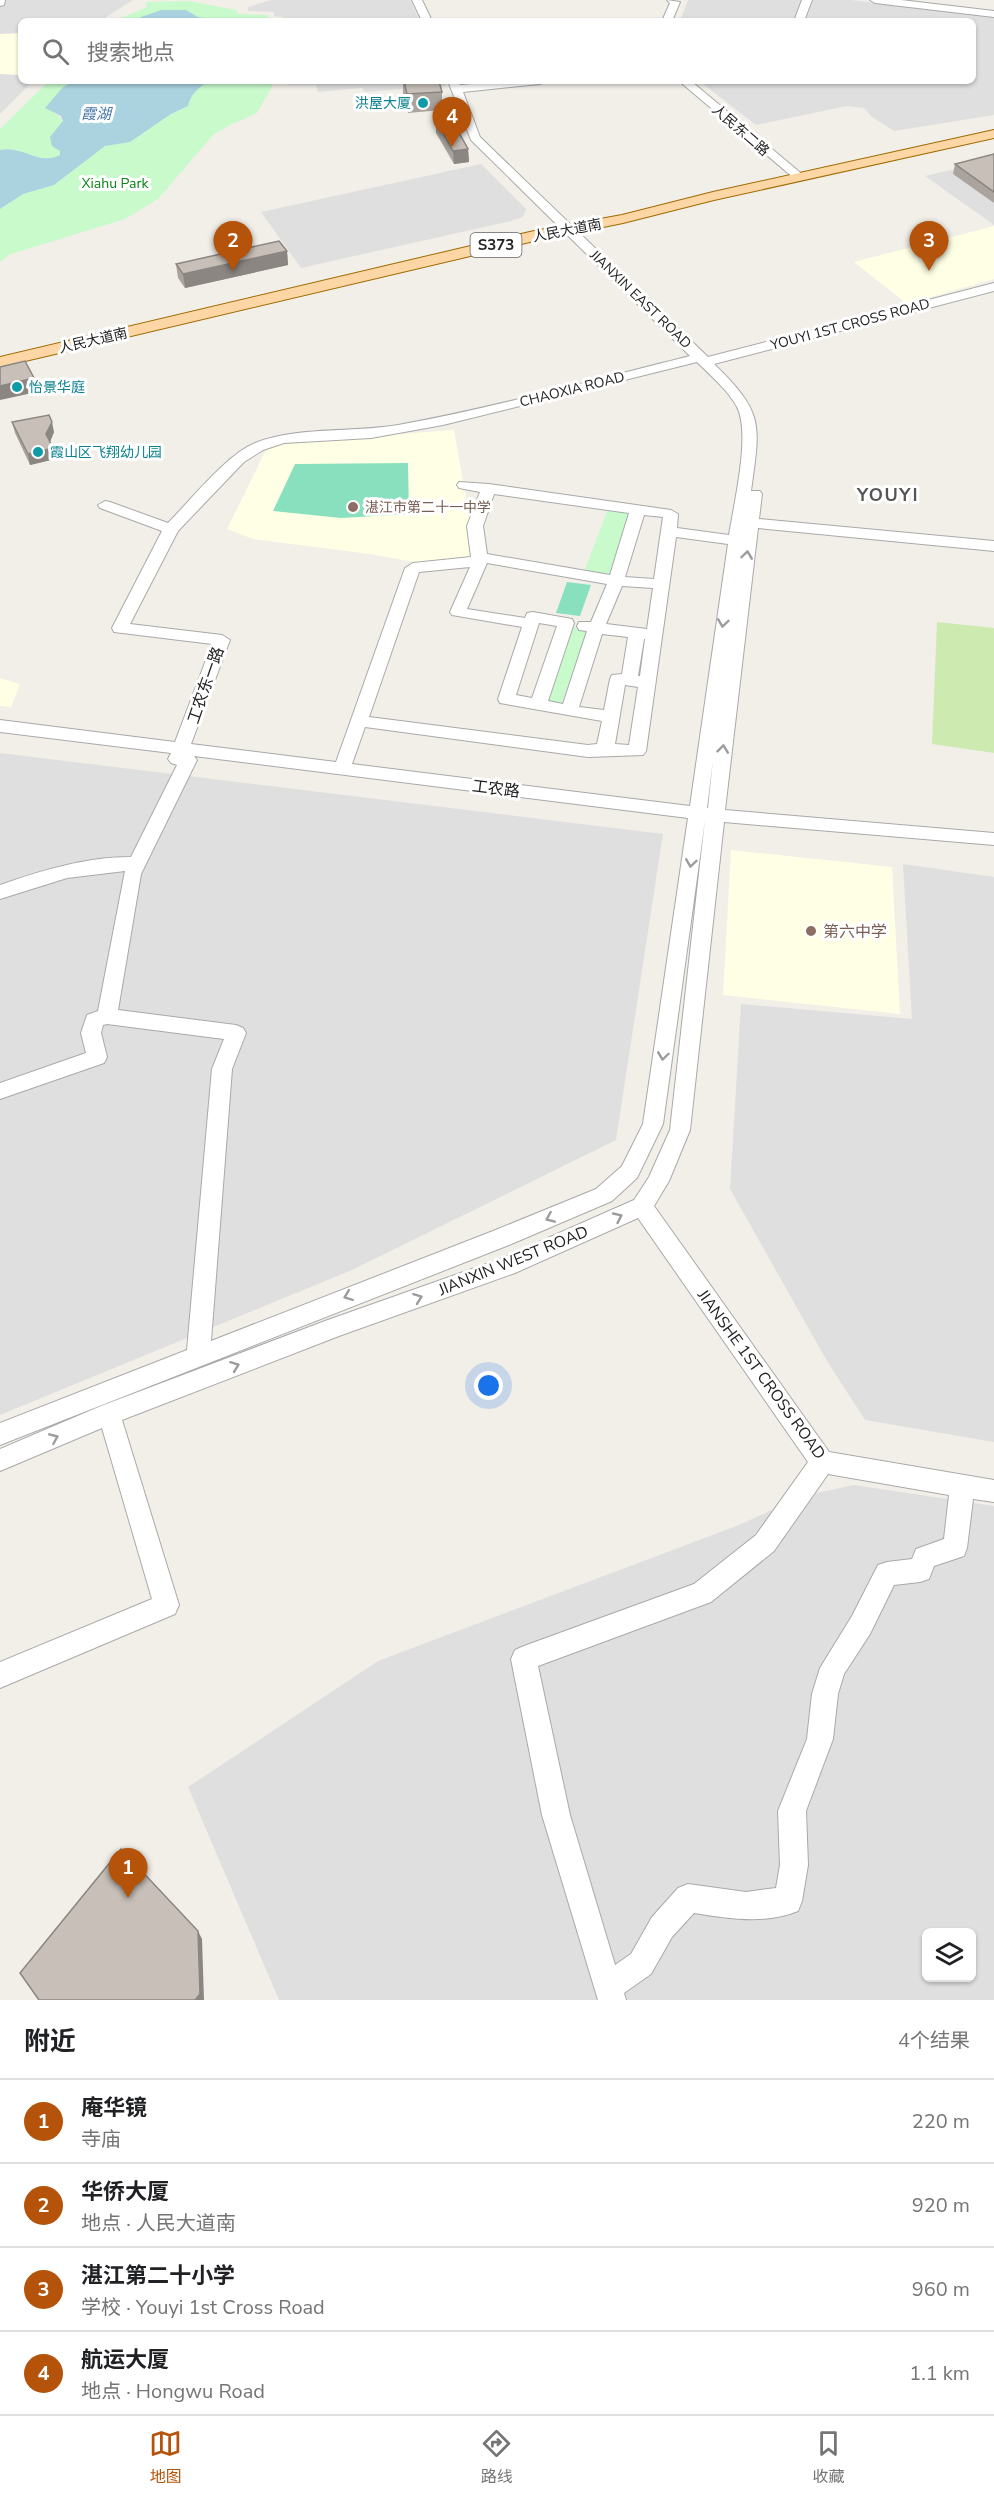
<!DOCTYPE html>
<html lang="zh">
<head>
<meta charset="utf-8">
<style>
	body { margin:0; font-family:"Nunito Sans","Noto Sans SC",sans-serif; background:#f6f6f6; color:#202124 }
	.controls { position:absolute; right:18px; bottom:18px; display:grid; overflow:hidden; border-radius:9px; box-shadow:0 2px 4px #0004 }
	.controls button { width:54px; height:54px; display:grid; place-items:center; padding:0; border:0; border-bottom:2px solid #e0e0e0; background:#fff; color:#202124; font:30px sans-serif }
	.you { position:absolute; left:489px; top:1386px; width:21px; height:21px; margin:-15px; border:4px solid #fff; border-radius:50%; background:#1a73e8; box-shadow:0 0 0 9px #1a73e833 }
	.badge { display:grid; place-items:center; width:39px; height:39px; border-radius:50%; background:#b45309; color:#fff; font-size:20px; font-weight:700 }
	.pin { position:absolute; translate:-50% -50px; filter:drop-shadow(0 2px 3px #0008) }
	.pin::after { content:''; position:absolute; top:32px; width:21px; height:18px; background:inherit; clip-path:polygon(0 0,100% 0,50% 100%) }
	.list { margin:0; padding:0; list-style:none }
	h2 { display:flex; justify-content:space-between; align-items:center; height:78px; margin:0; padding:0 24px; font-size:26px }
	h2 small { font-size:20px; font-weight:400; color:#757577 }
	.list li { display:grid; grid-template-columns:39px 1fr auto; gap:18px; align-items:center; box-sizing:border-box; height:84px; padding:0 24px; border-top:2px solid #e0e0e0 }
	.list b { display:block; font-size:22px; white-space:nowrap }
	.list p { margin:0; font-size:20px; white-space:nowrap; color:#757577 }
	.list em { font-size:20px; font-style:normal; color:#757577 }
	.icon { flex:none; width:33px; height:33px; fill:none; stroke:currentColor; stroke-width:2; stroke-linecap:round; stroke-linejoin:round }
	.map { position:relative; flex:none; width:994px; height:2000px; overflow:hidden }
	.search { position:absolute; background:#fff; box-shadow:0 2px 4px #0004; left:18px; right:18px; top:18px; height:66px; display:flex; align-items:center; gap:15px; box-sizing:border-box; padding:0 21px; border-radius:9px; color:#757577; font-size:22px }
	.sheet { height:414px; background:#fff }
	nav { display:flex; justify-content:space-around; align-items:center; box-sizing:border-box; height:84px; border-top:2px solid #e0e0e0; background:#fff; font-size:16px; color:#757577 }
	nav a { display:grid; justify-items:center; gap:3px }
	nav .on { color:#b45309 }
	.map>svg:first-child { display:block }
	.residential { fill:#e0dfdf; fill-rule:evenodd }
	.education { fill:#ffffe5 }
	.grass { fill:#cdebb0 }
	.park { fill:#c8facc }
	.pitch { fill:#88e0be }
	.water { fill:#aad3df }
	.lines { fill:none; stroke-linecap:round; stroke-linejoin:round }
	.minor-casing { stroke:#a9a9a9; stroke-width:2 }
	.major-casing { stroke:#a06b00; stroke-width:2 }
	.minor { fill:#fff; fill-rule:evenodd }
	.major { fill:#fcd6a4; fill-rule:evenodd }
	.wall { fill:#aba49e }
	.shaded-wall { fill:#8b8681 }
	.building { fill:#c7bfb8; stroke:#8b8681; stroke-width:1.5 }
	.oneway { stroke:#9c9c9c }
	.culture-dot { fill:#0f9aa8; stroke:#fff; stroke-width:2 }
	.education-dot { fill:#8d6e63; stroke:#fff; stroke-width:2 }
	.labels { text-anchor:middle; stroke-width:6; stroke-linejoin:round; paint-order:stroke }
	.far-culture-label { font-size:14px; fill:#0d838f; stroke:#fff; text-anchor:start }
	.far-street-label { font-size:14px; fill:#222; stroke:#fff }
	.far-park-label { font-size:14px; fill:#0c8416; stroke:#fff }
	.far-education-label { font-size:14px; fill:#785e54; stroke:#fff; text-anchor:start }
	.far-water-label { font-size:15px; font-style:italic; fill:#4a7aab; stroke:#fff }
	.shield { fill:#fff; stroke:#646464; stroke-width:1.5 }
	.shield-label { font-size:15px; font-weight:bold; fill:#222 }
	.street-label { font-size:16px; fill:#222; stroke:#fff }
	.education-label { font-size:16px; fill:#785e54; stroke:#fff; text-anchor:start }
	.far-district-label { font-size:18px; font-weight:bold; letter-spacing:1.5px; fill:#555; stroke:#fff }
</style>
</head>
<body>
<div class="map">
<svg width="994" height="2000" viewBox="0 0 994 2000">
	<rect width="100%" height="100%" fill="#f2efe9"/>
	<path class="residential" d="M0,0H133L100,21H21V81H33L0,114Z
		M271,0H410L420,21H285L283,17L274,16V12L248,11V7Z
		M688,0H851L994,17V115L894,131L872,117L864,108L847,106L756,125L699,81H973V21H680Z
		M288,81H444L446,86L365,92L362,88L318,92L316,85H287Z
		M994,160V225L925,176Z
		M481,164L526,209L523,217L511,221L301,268L261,212Z
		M0,753L663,834L616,1140L352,1270L0,1415Z
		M903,864L994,877V1442L865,1420L827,1361L730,1189L741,1004L912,1019Z
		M854,1485L994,1506V2000H279L188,1787L378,1661L739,1525L802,1496ZM926,1932H972V1978H926Z"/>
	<path class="education" d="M21,33V75L0,74V34Z
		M994,226V279L907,304L854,262Z
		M454,430L477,559L425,564L370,554L253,539L227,529L269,444Z
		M0,678L20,684L11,707L0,706Z
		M731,850L892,867L900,1014L723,995Z"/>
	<path class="grass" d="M937,622L994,628V753L932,744Z"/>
	<path class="park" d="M189,1L236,10L238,14L268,15V18L273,21H225L198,17L186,10L130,21H114L147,7L146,2Z
		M49,81H75L63,87L46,108C72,121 62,129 60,155C38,166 23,145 0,150V129Z
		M209,81H275L257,113L230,125L213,135L158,199L125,219L11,254L0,262V209L23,194L54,185L105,146L130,142L171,114L188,106C191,93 199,88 209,81Z
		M608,509L631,513L609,576L584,572Z
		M569,626L588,629L560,708L541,704Z"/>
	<path class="pitch" d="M408,463L409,514L341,518L273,511L295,464Z
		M567,582L591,585L580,616L556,613Z"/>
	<path class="water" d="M161,10H186L198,17L225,21H130Z
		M75,81H209C199,88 191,93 188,106L171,114L130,142L105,146L54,185L23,194L0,209V150C23,145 38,166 60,155V151L52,146L50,137L63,121L61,116L45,108L63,87Z"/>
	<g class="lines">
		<g class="minor-casing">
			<path id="minor" d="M0,0H5L4,5L0,6Z
				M412,0H422L432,21H422Z
				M667,0L680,2L672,21H662L670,3Z
				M802,0H812L804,21H794Z
				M870,0H901L994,11V17L875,3Z
				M448,81H458L460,85L506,81H545L540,84L463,92L480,137L708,357L994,283V291L714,364C765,413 760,425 751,491H760L762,494L759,519L994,541V551L758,528L725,810L994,833V845L724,822L690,1130L669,1181L654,1206L829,1452L994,1480V1502L973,1499L967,1548L964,1556L934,1566L929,1579L920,1582L894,1585L870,1634L844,1674L838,1694L833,1739L806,1811L808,1865L802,1901L798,1911C764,1925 728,1918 694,1913L672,1937L651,1974L624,1993L626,2000H598L542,1815L511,1659L515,1650L524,1646L694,1584L756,1535L808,1462L638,1218L515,1273L339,1336L122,1420L179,1605L175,1614L0,1688V1662L152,1599L102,1428L0,1471V1449L101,1406L325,1321L500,1259L634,1200L649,1177L670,1130L705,820L663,1124L637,1178L612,1201L509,1245L0,1445V1423L187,1350L212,1069L224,1039L107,1024L103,1025L101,1033L107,1057L104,1063L0,1099V1083L86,1053L81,1033L87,1015L98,1011L125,871L67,878L0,899V885C43,870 86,857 131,857L177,765L171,763L168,759L171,753L0,732V720L175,742L212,644L114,632L112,628L162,531L100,508L98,505L105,501L110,502L168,523C191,500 226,455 255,443C298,426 352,433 398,425C497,407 593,380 690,356L471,140ZM697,362C711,376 728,390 737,407C751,434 734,503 729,535L677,528L678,514L671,510L489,484L459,482L457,485L459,488L480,492L467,526L471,557L413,563L405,568L336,762L191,744L230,640L222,635L130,624L178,531L244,462L263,450L284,443L371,438L443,425ZM494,494L629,513L610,575L487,554L483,526ZM644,515L663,517L654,579L625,577ZM676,537L728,544L690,806L352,764L365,727L588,757L643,755L646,751ZM487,563L607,584L591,622H579L577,626L579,630L587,631L563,704L548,701L574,623L572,619L533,612L527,613L525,618L467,609ZM470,567L450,612L452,615L522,627L498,699L500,703L602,721L597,744L588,745L369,717L419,572ZM622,586L653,588L647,629L606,624ZM539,623L557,626L532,698L516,695ZM602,634L628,637L622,674L612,675L610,679L604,710L579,707ZM644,639H645L640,676H638ZM625,685L638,687L629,745L615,744ZM194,756L688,818L643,1124L622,1166L596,1189L493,1231L211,1341L232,1069L246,1033L243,1028L236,1025L118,1010L141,874L197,760ZM713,760L708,808H707ZM828,1474L949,1495L944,1539L916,1549L912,1559L887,1562L878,1565L852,1616L820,1668L812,1694L807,1739L778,1811L780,1865L776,1888L746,1892L688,1884L678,1888L652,1917L631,1954L615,1965L570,1815L538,1666L711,1602L774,1551Z
				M679,81H691L803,175V179H795Z"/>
		</g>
		<g class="major-casing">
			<path id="major" d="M994,130V138L714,200L623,223L534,241L0,367V357L534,231L622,215L713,192Z"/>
		</g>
		<use href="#minor" class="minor"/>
		<use href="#major" class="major"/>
	</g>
	<path class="wall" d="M403,81H439L442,92V110L408,113L403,95Z
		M436,120L468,149L469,162L454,164L436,133Z
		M994,154V203L953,174L955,164Z
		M287,251L288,265L185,288L178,278L176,264Z
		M12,422L54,432L50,442L55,459L30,465L15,433Z"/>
	<path class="shaded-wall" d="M468,149L469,162L454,164L453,151Z
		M287,251L288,265L185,288L183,274Z
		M34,378L37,392L0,400V386Z
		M52,422L54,432L49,444L46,434Z
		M53,448L55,459L30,465L28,454Z
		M198,1931L202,1939L204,2000H195Z"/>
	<path class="building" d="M404,81H439L442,92L407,94Z
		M451,118L468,149L453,151L436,120Z
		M994,154V192L955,164Z
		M279,241L287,251L183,274L176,264Z
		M25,361L34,378L0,386V367Z
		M49,415L52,422L46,434L53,448L28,454L12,422Z
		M121,1849L198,1931L200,1994L195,2000H39L20,1973Z"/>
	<defs><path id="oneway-chevron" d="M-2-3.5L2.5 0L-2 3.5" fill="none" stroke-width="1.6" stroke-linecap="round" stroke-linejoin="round" transform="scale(1.5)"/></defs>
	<g class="oneway">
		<use href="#oneway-chevron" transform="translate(747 555) rotate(-82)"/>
		<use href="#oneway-chevron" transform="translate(723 623) rotate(98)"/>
		<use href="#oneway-chevron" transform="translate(723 749) rotate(-83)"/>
		<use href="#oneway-chevron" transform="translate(691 863) rotate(98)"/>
		<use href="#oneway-chevron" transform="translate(663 1056) rotate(98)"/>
		<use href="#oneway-chevron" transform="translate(618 1217) rotate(-25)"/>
		<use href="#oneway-chevron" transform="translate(550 1218) rotate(157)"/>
		<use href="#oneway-chevron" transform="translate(348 1296) rotate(159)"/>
		<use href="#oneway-chevron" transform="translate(418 1298) rotate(-20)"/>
		<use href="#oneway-chevron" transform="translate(235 1366) rotate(-21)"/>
		<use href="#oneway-chevron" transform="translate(54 1438) rotate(-23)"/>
	</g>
	<g class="culture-dot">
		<circle cx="423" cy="103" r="6"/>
		<circle cx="17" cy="387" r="6"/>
		<circle cx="38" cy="452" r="6"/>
	</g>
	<g class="education-dot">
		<circle cx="353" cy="507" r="6"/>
		<circle cx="811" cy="931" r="6"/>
	</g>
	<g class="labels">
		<g class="far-culture-label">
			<text x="411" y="108" text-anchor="end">洪屋大厦</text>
			<text x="29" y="392">怡景华庭</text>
			<text x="50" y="457">霞山区飞翔幼儿园</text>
		</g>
		<g class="far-street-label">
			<text transform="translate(741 130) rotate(41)" y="5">人民东二路</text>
			<text transform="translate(567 230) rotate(-11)" y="5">人民大道南</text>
			<text transform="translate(641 299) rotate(44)" y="5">JIANXIN EAST ROAD</text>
			<text transform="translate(850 324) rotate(-15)" y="5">YOUYI 1ST CROSS ROAD</text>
			<text transform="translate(93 340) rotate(-13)" y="5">人民大道南</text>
			<text transform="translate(572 389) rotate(-14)" y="5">CHAOXIA ROAD</text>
		</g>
		<g class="far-park-label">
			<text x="115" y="188">Xiahu Park</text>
		</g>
		<g class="far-education-label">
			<text x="365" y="512">湛江市第二十一中学</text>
		</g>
		<g class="far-water-label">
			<text x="96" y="119">霞湖</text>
		</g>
		<rect class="shield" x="470.5" y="233" width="51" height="24" rx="4.5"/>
		<g class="shield-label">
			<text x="496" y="250">S373</text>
		</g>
		<g class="street-label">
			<text transform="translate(205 685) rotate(-71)" y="6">工农东一路</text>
			<text transform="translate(496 788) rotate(7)" y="6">工农路</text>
			<text transform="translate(513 1260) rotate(-22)" y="6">JIANXIN WEST ROAD</text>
			<text transform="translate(762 1374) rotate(54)" y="6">JIANSHE 1ST CROSS ROAD</text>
		</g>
		<g class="education-label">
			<text x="823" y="937">第六中学</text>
		</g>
		<g class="far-district-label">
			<text x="888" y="501">YOUYI</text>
		</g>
	</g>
</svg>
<div class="controls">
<button><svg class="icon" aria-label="layers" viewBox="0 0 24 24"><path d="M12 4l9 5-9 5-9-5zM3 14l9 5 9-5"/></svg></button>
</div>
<div class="you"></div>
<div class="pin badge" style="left:128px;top:1898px">1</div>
<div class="pin badge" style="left:233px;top:271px">2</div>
<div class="pin badge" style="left:929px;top:271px">3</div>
<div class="pin badge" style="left:452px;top:147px">4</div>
<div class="search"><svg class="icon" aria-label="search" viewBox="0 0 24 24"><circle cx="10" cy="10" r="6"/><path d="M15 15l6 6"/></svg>搜索地点</div>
</div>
<section class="sheet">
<h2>附近<small>4个结果</small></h2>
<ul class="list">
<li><span class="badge">1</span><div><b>庵华镜</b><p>寺庙</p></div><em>220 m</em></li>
<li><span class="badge">2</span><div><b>华侨大厦</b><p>地点 · 人民大道南</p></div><em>920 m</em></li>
<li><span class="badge">3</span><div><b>湛江第二十小学</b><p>学校 · Youyi 1st Cross Road</p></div><em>960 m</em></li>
<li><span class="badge">4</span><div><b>航运大厦</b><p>地点 · Hongwu Road</p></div><em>1.1 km</em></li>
</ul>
</section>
<nav>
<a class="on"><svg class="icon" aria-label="map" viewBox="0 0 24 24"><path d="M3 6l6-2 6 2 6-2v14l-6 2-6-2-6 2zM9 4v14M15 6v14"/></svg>地图</a>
<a><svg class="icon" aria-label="directions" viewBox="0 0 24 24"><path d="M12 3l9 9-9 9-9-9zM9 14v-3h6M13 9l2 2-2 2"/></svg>路线</a>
<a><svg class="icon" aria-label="saved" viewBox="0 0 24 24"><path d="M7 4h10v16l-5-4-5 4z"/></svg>收藏</a>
</nav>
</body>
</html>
